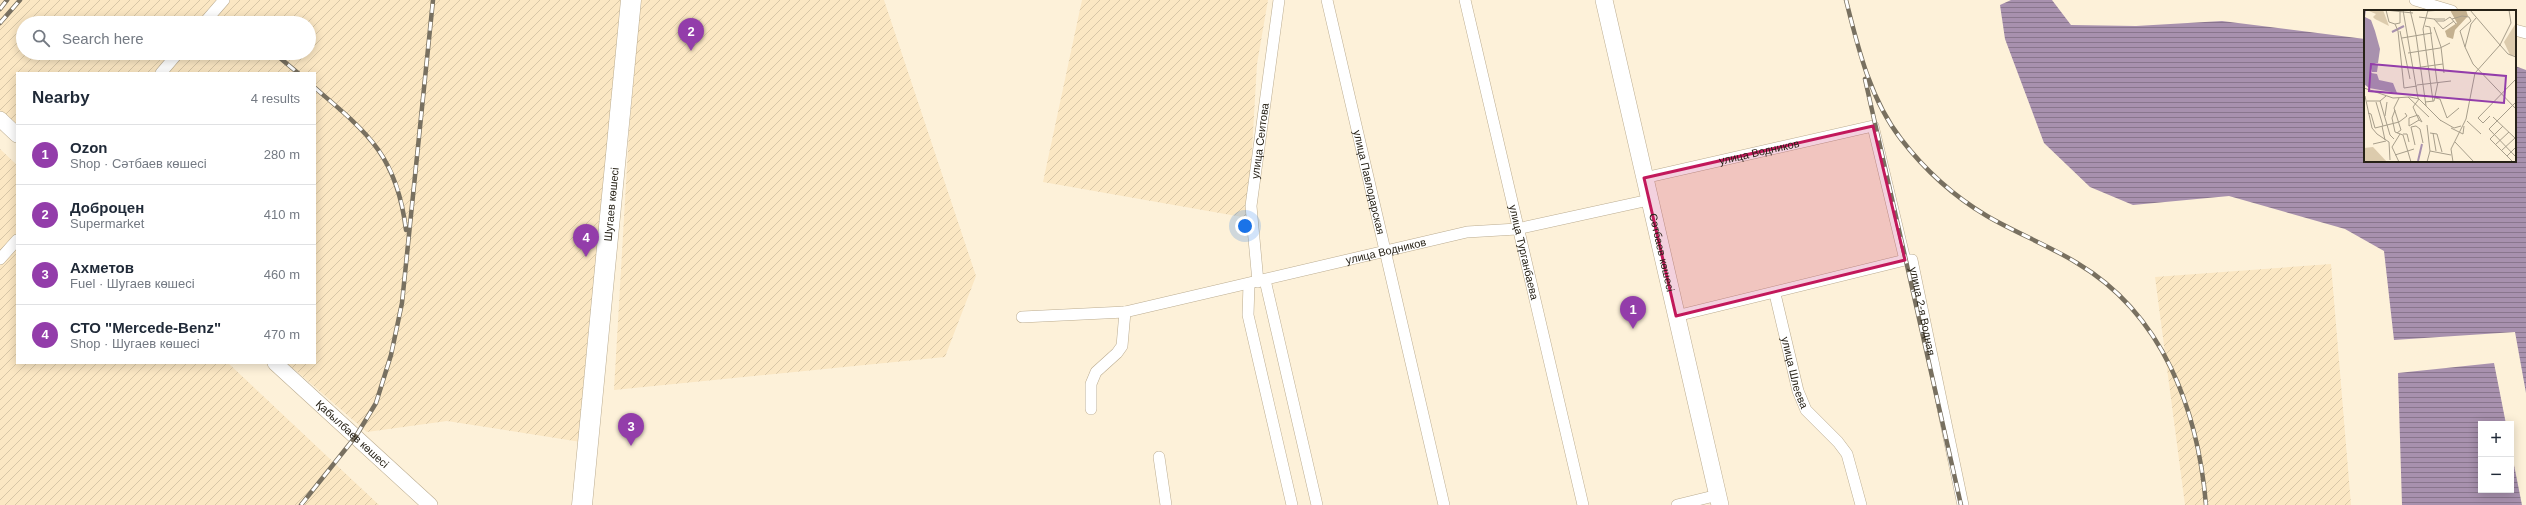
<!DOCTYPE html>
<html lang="en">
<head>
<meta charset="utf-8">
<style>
	body { margin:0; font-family:Helvetica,sans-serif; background:#f2f2f3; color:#1f2937 }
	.controls { position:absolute; right:12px; bottom:12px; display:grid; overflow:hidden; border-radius:0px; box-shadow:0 2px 10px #0003 }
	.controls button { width:36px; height:36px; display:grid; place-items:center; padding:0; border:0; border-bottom:1px solid #e0e1e3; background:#fff; color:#1f2937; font:20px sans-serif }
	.you { position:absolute; left:1245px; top:226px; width:14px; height:14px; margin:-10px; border:3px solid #fff; border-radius:50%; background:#1a73e8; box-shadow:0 0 0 6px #1a73e833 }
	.badge { display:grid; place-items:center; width:26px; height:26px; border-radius:50%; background:#933daa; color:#fff; font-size:13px; font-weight:700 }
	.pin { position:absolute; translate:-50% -33px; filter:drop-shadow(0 1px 2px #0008) }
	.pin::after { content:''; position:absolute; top:21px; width:14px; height:12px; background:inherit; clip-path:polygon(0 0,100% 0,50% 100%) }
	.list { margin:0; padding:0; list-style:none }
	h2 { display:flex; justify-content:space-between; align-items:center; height:52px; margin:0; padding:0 16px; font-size:17px }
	h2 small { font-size:13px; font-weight:400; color:#747a83 }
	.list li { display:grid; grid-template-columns:26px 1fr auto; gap:12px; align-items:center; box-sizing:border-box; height:60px; padding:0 16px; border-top:1px solid #e0e1e3 }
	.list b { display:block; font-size:15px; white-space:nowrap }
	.list p { margin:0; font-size:13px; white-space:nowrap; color:#747a83 }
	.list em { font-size:13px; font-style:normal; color:#747a83 }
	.icon { flex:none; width:22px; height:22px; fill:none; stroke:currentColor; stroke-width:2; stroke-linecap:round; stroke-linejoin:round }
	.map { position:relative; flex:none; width:2526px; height:505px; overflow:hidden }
	.search { position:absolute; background:#fff; box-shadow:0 2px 10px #0003; left:16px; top:16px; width:300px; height:44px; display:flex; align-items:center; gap:10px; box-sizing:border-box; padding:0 14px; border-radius:22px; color:#747a83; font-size:15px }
	.panel { position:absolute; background:#fff; box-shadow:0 2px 10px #0003; left:16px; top:72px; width:300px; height:292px; border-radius:0px }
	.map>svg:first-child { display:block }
	.industrial { fill:url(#industrial-furrows); fill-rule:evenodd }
	.water { fill:url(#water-rules) }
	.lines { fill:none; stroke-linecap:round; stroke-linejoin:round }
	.street-casing { stroke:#bbac90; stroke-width:12 }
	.secondary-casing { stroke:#bbac90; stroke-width:16 }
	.primary-casing { stroke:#bbac90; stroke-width:18 }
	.highway-casing { stroke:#bbac90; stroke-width:21 }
	.street { stroke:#fff; stroke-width:11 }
	.secondary { stroke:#fff; stroke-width:15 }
	.primary { stroke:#fff; stroke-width:17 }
	.highway { stroke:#fff; stroke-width:20 }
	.rail-casing { stroke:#787060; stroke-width:4.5 }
	.rail { stroke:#fff; stroke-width:3; stroke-dasharray:9; stroke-linecap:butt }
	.marked { fill:#c2185b; fill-opacity:0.2; stroke:#c2185b; stroke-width:3; stroke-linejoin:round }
	.labels { text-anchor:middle; stroke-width:4; stroke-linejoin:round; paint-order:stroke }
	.street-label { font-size:11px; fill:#272217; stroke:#fff }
	.inset-river { fill:none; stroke:#a891ae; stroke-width:2 }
	.inset-road { fill:none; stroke:#a79e8b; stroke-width:1 }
	.view { fill:#933daa; fill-opacity:0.15; stroke:#933daa; stroke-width:2 }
	.inset-edge { fill:none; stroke:#272217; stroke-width:2 }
</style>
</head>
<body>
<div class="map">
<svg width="2526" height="505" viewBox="0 0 2526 505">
	<defs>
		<pattern id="industrial-furrows" width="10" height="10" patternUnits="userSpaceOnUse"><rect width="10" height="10" fill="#fbe7c3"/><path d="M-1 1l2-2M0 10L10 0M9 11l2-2" fill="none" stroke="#d7c6a7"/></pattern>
		<pattern id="water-rules" width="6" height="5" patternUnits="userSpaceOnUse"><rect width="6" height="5" fill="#a891ae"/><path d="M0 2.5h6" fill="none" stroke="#89768d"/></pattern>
	</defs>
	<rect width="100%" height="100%" fill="#fdf1d9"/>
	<path class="industrial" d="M0,0H628L581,442L447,421L367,432L287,363H315V73H17V129L0,114ZM23,23H309V53H23Z
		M640,0H884L976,276L945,357L614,390L629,132Z
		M1082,0H1268L1257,64L1248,218L1043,182Z
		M0,149L17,165V363H228L379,505H0Z
		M2331,264L2351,505H2185L2155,277Z"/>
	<path class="water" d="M2011,0H2052L2071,25L2136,26L2222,21L2365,39V161H2515V66L2526,70V393L2515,332L2394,340L2384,251L2345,229L2229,196L2133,205L2090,187L2044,143L2005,39L2000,5Z
		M2494,363L2506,424H2481V490H2511V450L2522,505H2402L2398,373Z"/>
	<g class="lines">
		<g class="street-casing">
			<g id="street">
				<path id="s1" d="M1327,0L1444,505"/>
				<path id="s2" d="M1465,0L1583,505"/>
				<path d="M2415,0L2452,11"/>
				<path d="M204,23L224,0"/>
				<path d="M2515,30L2526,33"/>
				<path d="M161,73L178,53"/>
				<path id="s3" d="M1644,178L1873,126L1905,260H1912L1963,505"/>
				<path d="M0,259L17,240"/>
				<path d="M1265,280L1317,505"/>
				<path id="s4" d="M1258,282L1251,206L1279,0"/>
				<path d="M1249,284L1248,315L1292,505"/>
				<path id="s5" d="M1775,294L1798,391L1806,410L1838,442L1847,454L1861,505"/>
				<path d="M1676,316L1905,260"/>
				<path id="s6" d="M1022,317L1125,312L1467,232L1517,229L1649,200"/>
				<path d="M1091,409V384L1096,372L1117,353L1122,346L1125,312"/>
				<path d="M1159,457L1166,505"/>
				<path d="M1677,505L1718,495"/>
			</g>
		</g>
		<g class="secondary-casing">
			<g id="secondary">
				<path d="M0,119L17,135"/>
				<path id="s7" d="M275,363L430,505"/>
			</g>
		</g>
		<g class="primary-casing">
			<g id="primary">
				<path id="s8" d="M1604,0L1720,505"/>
			</g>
		</g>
		<g class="highway-casing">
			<g id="highway">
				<path id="s9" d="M582,505L631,0"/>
			</g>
		</g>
		<use href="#street" class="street"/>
		<use href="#secondary" class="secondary"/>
		<use href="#primary" class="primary"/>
		<use href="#highway" class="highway"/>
		<g class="rail-casing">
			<path id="rail" d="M1846,0C1858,48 1870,99 1901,139C1924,169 1955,197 1987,216C2016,233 2048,245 2077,263C2163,314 2198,410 2206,505
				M0,9L7,0
				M0,23L20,0
				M274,53L298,73
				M1865,79L1961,505
				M315,88C368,133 397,156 406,230
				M301,505L356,436L376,403L391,355L402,303L433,0"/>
		</g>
		<use href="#rail" class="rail"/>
	</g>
	<path class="marked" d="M1873,126L1905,260L1676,316L1644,178Z"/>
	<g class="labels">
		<g class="street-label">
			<text dy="4" stroke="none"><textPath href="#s4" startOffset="142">улица Сеитова</textPath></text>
			<text dy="4" stroke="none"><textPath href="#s3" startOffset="118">улица Водников</textPath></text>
			<text dy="4" stroke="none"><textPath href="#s1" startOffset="187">улица Павлодарская</textPath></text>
			<text dy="4" stroke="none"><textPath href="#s9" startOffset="302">Шугаев көшесі</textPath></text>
			<text dy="4" stroke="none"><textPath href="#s6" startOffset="371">улица Водников</textPath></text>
			<text dy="4" stroke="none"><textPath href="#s2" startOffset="259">улица Турганбаева</textPath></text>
			<text dy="4" stroke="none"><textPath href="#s8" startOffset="259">Сәтбаев көшесі</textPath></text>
			<text dy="4" stroke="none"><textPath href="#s3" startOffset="432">улица 2-я Водная</textPath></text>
			<text dy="4" stroke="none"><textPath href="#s5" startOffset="81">улица Шлеева</textPath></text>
			<text dy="4" stroke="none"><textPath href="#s7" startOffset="105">Қабылбаев көшесі</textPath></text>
		</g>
	</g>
	<g transform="translate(2364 10)">
		<rect width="152" height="152" fill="#fdf1d9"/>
		<path d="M19,0L25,16L11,9L9,7L12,4L5,1ZM9,137L23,152H0V138Z" fill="#dccbad"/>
		<path d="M86,0H102L104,6L91,20L89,29L83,27L81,21L93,13Z" fill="#c4b190"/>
		<path d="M152,13V46L146,45L140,32Z" fill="#dccbad"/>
		<path d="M0,0H2L1,7L7,10L11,21L16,39L14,53H10L14,55L13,62H8L6,54L7,63L13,64L15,70L29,73L33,83L5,78L0,74Z" fill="#a891ae"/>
		<path class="inset-river" d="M28,22L40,16M54,151L58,134"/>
		<path class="inset-road" d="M21,0L49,3M22,0L25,12L31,14L34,21L40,78L53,76M39,0L54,88L77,111M46,0L52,25L62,96M64,0L59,19L69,91M106,0L136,35M63,1L79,0M55,7L70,9M112,8L107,14L101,37L109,54L152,99M81,9H70L79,19L90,11M88,9L98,6L105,7L107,11M72,11H80L86,7L92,14M31,14L36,13V0M61,16L66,17L73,72M70,17L77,37L80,63M36,21L46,69M38,28L68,23M136,35L144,44L152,47M101,37L96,21L107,11M44,43L76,38L86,33M50,58L79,54M53,75L87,71M0,78L29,88L46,87L55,89L49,97L55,110M1,86L8,118L13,124L25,132L26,150M44,87L65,107M71,88L76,89L83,108L95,98M3,91H16L22,86M16,91L26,125L30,129M12,92L19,116M61,92L70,91L74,72M152,92L125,119L152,147M31,100L28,108L31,122L39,125L47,152M4,103L7,104L11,118L35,112L43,106L41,103M54,105L58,112L55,110L45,116V108ZM21,106L23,92M126,106L119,113L114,108L152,69M129,107L152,129M76,110L90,118L97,116M103,111L117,124M18,116L21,130M139,116L126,129L149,152M87,118L99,124L100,116M33,123L37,120L30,98L35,88M66,123L73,124L78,142M69,123L72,141M39,124H43L45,132M91,132L110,152M9,134L22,131M51,135L47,117L52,116L56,119L59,133M131,135L145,122M66,141L87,145M137,141L151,128M31,145L50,139M143,146L152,137M35,152L28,137L36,124M63,152L66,141L63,115M89,152L87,139L102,109L111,63L136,35L147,13L145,0"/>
		<path class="view" d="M7,54L142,66L140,93L5,81Z"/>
		<rect width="152" height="152" class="inset-edge"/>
	</g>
</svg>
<div class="controls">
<button>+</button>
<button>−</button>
</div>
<div class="you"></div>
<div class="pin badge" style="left:1633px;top:329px">1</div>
<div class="pin badge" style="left:691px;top:51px">2</div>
<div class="pin badge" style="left:631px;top:446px">3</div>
<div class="pin badge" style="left:586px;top:257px">4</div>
<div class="search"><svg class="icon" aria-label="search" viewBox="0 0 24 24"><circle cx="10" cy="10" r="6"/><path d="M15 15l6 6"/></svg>Search here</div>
<section class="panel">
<h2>Nearby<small>4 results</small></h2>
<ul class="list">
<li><span class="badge">1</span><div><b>Ozon</b><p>Shop · Сәтбаев көшесі</p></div><em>280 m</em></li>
<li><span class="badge">2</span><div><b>Доброцен</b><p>Supermarket</p></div><em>410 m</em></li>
<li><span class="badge">3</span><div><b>Ахметов</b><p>Fuel · Шугаев көшесі</p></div><em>460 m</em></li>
<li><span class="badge">4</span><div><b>СТО &quot;Mercede-Benz&quot;</b><p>Shop · Шугаев көшесі</p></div><em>470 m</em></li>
</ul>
</section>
</div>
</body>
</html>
